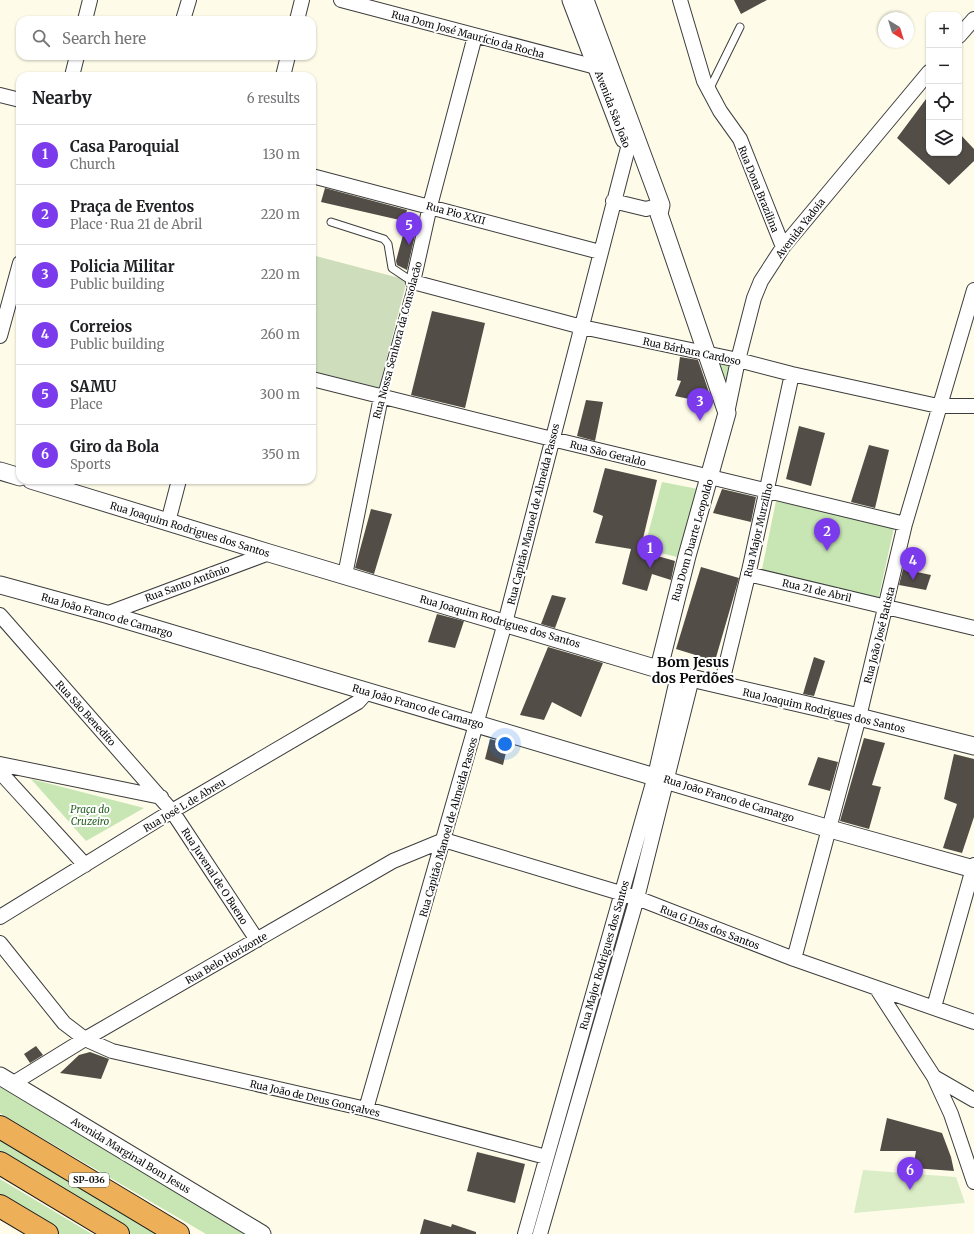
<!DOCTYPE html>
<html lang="en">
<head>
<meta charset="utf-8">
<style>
	body { margin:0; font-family:Merriweather,serif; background:#f2f2f2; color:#202124 }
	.controls { position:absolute; right:12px; top:12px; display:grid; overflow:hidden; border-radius:8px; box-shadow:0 1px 3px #0004 }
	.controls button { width:36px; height:36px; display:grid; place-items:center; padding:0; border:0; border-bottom:1px solid #e0e0e0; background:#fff; color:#202124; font:20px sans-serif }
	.compass { position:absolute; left:878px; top:12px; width:36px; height:36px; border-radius:50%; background:#fff; box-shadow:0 1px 3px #0004; rotate:142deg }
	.you { position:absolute; left:505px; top:744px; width:14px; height:14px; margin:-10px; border:3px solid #fff; border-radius:50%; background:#1a73e8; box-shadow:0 0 0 6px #1a73e833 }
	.badge { display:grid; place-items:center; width:26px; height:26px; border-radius:50%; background:#7c3aed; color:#fff; font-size:13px; font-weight:700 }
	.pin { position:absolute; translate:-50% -33px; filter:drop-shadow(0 1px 2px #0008) }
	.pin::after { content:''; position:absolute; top:21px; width:14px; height:12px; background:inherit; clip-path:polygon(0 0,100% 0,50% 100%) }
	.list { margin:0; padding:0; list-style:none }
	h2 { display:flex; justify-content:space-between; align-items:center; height:52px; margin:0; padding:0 16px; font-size:17px }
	h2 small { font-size:13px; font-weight:400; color:#757577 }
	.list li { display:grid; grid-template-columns:26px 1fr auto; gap:12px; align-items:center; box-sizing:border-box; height:60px; padding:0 16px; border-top:1px solid #e0e0e0 }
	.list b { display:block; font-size:15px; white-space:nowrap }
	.list p { margin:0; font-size:13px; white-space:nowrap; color:#757577 }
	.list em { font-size:13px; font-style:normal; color:#757577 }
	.icon { flex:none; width:22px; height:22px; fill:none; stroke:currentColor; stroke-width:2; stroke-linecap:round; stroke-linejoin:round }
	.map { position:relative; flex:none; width:974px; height:1234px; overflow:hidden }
	.search { position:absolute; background:#fff; box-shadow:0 1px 3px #0004; left:16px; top:16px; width:300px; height:44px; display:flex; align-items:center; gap:10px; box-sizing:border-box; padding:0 14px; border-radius:12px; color:#757577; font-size:15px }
	.panel { position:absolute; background:#fff; box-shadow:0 1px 3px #0004; left:16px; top:72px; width:300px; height:412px; border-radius:12px }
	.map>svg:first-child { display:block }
	.green { fill:#c8e6b4 }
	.cemetery { fill:#ceddbc }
	.pitch { fill:#dbedc6 }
	.building { fill:#524d47 }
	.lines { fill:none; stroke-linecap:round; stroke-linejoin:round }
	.service-casing { stroke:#3d3d3d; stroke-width:9 }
	.minor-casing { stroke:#3d3d3d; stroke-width:16 }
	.tertiary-casing { stroke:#3d3d3d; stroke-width:19 }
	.motorway-casing { stroke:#1b1b1b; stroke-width:24 }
	.service { stroke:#fff; stroke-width:7 }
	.minor { stroke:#fff; stroke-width:14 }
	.tertiary { stroke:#fff; stroke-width:17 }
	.motorway { stroke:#edaf57; stroke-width:22 }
	.labels { text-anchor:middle; stroke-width:4; stroke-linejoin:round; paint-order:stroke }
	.shield { fill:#fff; stroke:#545454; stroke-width:1 }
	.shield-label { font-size:9px; font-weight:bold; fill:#0a0a0a }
	.street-label { font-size:10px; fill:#0a0a0a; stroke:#fff }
	.park-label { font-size:10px; font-style:italic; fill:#245d1f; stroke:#fff }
	.district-label { font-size:14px; font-weight:bold; fill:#0a0a0a; stroke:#fff }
</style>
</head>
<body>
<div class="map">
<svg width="974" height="1234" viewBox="0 0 974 1234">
	<rect width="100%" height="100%" fill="#fefce8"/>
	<path class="green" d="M715,363L730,366L726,389Z
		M662,482L698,489L677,557L644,549Z
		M776,501L894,528L877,605L761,574Z
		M31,779L144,808L86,841Z
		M0,1086L245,1234H206L3,1115L0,1113Z
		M0,1136L163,1234H131L0,1155Z
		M0,1179L92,1234H55L0,1200Z"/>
	<path class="cemetery" d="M312,255L407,280L378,392L312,373Z"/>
	<path class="pitch" d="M863,1170L956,1177L965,1203L854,1213Z"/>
	<path class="building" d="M734,0H767L741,14Z
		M929,95V153H959V133L974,149V161L949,185L897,138Z
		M325,188L407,210L404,221L321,202Z
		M407,220L418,222L407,270L397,265L396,261Z
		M432,311L485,323L465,408L411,395Z
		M680,357L698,360L713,404L675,396L681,381L677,380Z
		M586,400L603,402L595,441L577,436Z
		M799,426L825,433L811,486L786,479Z
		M869,445L889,450L875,508L851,502Z
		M605,468L657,480L640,551L675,561L671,580L652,574L647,591L622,584L631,549L595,543L603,516L593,512Z
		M722,489L756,497L751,522L713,513Z
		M371,509L392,514L374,574L355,568Z
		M701,567L739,578L715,661L676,649Z
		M903,569L931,575L926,590L899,585Z
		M552,595L566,598L555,628L541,624Z
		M437,614L464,621L455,648L428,642Z
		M548,647L603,663L581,717L552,702L544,720L520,715Z
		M814,657L825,661L814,696L803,694Z
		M864,738L885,743L872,785L881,787L869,829L840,821Z
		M490,739L508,744L503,765L485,759Z
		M954,754L974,759V817L962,853L943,848L957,804L944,799Z
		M818,757L838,762L830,791L808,785Z
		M36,1046L43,1055L30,1063L24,1054Z
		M90,1052L109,1059L101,1079L60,1073L79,1055Z
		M887,1118L942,1133L951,1157L954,1171L913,1168L916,1151H880Z
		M477,1152L525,1164L515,1203L467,1191Z
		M424,1219L451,1227L452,1224L476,1232V1234H420Z"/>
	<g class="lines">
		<g class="service-casing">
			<path id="service" d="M709,90L740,27
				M331,222L384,239L388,244L392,268L413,282L381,397"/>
		</g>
		<g class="minor-casing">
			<path id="minor" d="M341,0L596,67L604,65
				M680,0L704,81L720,111L740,139L783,247
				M85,20L90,0
				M183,20L189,0
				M297,20L302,0
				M475,36L430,206L413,282L582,327L738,360L792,374L938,406H974
				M959,36L974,19
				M72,76L77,56
				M283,76L288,56
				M0,95L20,100
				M312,176L600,252
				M613,201L646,209L661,205
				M0,336L20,263
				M312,379L552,439L905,524
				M727,413L738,360L754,298L761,281L783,247L929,72
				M168,522L179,480
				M748,574L974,628
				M345,575L381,397
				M106,614L269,553
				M0,615L172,811L257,940
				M721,686L749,571L792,374
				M0,764L161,797
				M0,772L85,865
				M444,840L637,898L794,959L974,1022
				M0,917L172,811L358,702L367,692
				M0,943L64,1023L85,1039L112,1051L366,1109L546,1157
				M794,959L859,717L905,524L974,290
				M877,989L934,1077L951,1114L974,1182
				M934,1007L974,865
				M934,1077L974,1100
				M12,1084L85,1039L393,861L444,840
				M366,1109L505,623L628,148
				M525,1234L655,776L678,675
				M540,1234L637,898L692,678"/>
		</g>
		<g class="tertiary-casing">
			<path id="tertiary" d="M571,0L624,139
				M585,0L661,205L659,214L727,413L687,556L659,668
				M0,471L20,477
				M31,480L269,553L678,675L859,717L974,746
				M0,585L106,614L830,829L974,869
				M0,1076L262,1234"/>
		</g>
		<g class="motorway-casing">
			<path id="motorway" d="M0,1127L178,1234
				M0,1163L118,1234
				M0,1206L47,1234"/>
		</g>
		<use href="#service" class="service"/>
		<use href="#minor" class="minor"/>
		<use href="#tertiary" class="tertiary"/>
		<use href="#motorway" class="motorway"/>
	</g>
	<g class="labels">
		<rect class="shield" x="69" y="1173" width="40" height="14" rx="3"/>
		<g class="shield-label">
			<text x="89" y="1183">SP-036</text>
		</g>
		<g class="street-label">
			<text transform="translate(468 34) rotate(15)" y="4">Rua Dom José Maurício da Rocha</text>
			<text transform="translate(613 109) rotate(69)" y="4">Avenida São João</text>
			<text transform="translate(759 189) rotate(68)" y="4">Rua Dona Brazilina</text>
			<text transform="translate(456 213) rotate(15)" y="4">Rua Pio XXII</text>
			<text transform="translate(800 228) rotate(-52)" y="4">Avenida Yadoia</text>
			<text transform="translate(397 340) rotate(-75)" y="4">Rua Nossa Senhora da Consolacão</text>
			<text transform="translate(692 351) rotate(12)" y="4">Rua Bárbara Cardoso</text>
			<text transform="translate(608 453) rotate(14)" y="4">Rua São Geraldo</text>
			<text transform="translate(533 514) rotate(-76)" y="4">Rua Capitão Manoel de Almeida Passos</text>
			<text transform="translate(190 529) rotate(17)" y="4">Rua Joaquim Rodrigues dos Santos</text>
			<text transform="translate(758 530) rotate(-77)" y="4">Rua Major Murzilho</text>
			<text transform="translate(692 540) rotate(-74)" y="4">Rua Dom Duarte Leopoldo</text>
			<text transform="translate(187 583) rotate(-20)" y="4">Rua Santo Antônio</text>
			<text transform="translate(817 590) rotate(13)" y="4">Rua 21 de Abril</text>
			<text transform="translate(107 615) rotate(16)" y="4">Rua João Franco de Camargo</text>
			<text transform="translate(500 621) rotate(16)" y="4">Rua Joaquim Rodrigues dos Santos</text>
			<text transform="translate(879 635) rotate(-76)" y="4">Rua João José Batista</text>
			<text transform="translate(418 706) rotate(16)" y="4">Rua João Franco de Camargo</text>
			<text transform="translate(824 710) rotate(13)" y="4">Rua Joaquim Rodrigues dos Santos</text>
			<text transform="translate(86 713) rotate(48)" y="4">Rua São Benedito</text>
			<text transform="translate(729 798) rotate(17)" y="4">Rua João Franco de Camargo</text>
			<text transform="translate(184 805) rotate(-31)" y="4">Rua José L de Abreu</text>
			<text transform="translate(448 827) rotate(-74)" y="4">Rua Capitão Manoel de Almeida Passos</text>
			<text transform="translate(215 876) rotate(57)" y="4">Rua Juvenal de O Bueno</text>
			<text transform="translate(710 927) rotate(21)" y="4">Rua G Dias dos Santos</text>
			<text transform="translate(604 955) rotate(-74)" y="4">Rua Major Rodrigues dos Santos</text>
			<text transform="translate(226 958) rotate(-30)" y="4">Rua Belo Horizonte</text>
			<text transform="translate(315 1098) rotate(13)" y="4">Rua João de Deus Gonçalves</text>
			<text transform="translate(131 1155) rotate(31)" y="4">Avenida Marginal Bom Jesus</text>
		</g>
		<g class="park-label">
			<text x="90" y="813">Praça do<tspan x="90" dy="12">Cruzeiro</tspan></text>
		</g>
		<g class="district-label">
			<text x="693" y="667">Bom Jesus<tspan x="693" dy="16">dos Perdões</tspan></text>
		</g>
	</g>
</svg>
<div class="controls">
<button>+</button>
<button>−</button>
<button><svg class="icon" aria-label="locate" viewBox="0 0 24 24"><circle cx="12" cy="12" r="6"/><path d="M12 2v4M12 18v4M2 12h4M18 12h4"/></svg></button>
<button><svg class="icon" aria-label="layers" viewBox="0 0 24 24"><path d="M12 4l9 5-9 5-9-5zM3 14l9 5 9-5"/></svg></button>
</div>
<svg class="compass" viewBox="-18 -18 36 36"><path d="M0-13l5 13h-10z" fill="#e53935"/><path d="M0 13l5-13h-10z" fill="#757577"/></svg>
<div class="you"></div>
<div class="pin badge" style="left:650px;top:568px">1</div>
<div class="pin badge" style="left:827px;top:551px">2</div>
<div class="pin badge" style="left:700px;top:421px">3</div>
<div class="pin badge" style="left:913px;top:580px">4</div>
<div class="pin badge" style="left:409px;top:245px">5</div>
<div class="pin badge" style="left:910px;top:1190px">6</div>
<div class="search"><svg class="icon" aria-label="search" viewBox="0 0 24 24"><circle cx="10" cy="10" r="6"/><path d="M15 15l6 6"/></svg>Search here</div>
<section class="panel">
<h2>Nearby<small>6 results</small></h2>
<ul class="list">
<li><span class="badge">1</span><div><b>Casa Paroquial</b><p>Church</p></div><em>130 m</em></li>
<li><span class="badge">2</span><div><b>Praça de Eventos</b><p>Place · Rua 21 de Abril</p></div><em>220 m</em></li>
<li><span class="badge">3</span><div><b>Policia Militar</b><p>Public building</p></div><em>220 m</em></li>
<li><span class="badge">4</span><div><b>Correios</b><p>Public building</p></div><em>260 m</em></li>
<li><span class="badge">5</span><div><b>SAMU</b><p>Place</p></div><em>300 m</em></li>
<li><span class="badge">6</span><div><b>Giro da Bola</b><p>Sports</p></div><em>350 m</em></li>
</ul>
</section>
</div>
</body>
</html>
